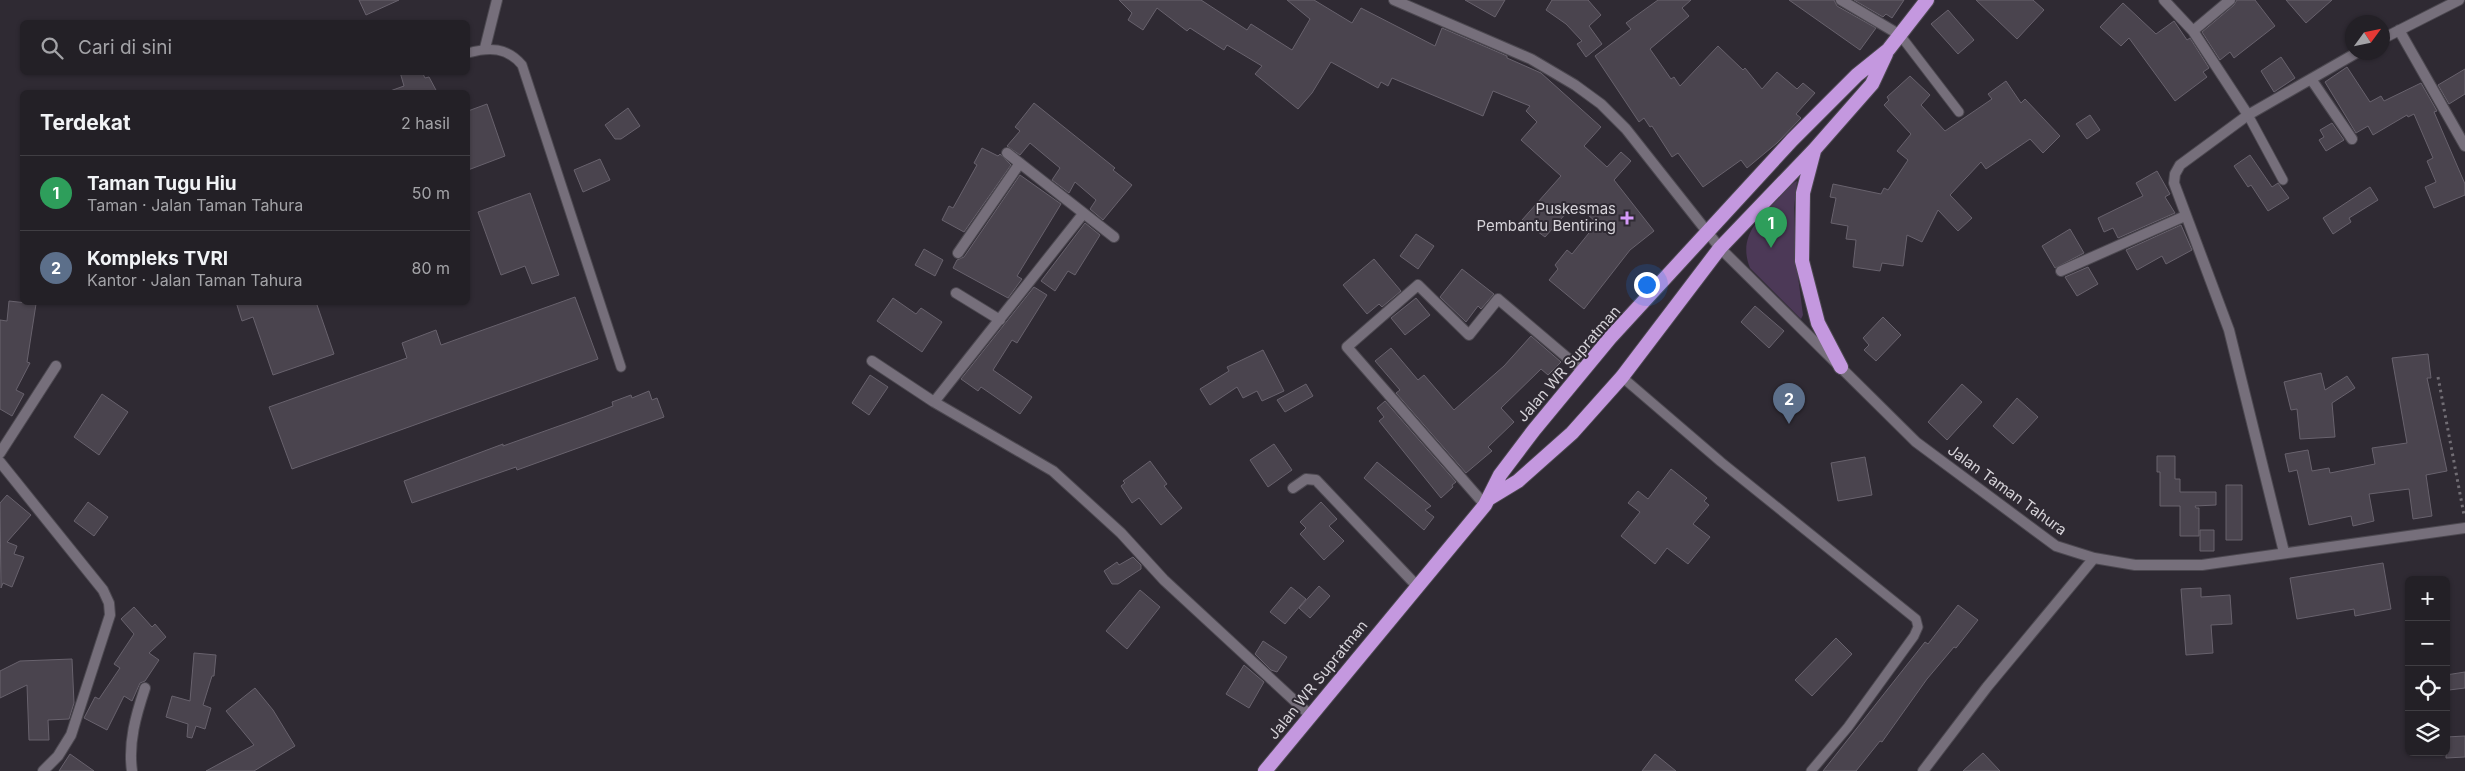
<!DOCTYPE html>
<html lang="id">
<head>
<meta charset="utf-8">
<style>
	body { margin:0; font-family:Inter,sans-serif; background:#2f2d32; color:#f1f3f6 }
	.controls { position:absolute; right:15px; bottom:15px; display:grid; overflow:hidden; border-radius:8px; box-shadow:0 1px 4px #0004 }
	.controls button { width:45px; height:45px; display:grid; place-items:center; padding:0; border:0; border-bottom:1px solid #403e43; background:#232026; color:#f1f3f6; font:25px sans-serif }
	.compass { position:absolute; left:2345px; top:15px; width:45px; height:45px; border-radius:50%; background:#232026; box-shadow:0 1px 4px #0004; rotate:57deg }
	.you { position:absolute; left:1646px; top:284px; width:18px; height:18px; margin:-12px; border:4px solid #fff; border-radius:50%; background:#1a73e8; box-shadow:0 0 0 8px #1a73e833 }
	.badge { display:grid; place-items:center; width:32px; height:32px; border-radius:50%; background:#d69bfa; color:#fff; font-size:16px; font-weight:700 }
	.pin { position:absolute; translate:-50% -41px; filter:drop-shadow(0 1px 2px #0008) }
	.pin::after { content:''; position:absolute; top:26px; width:18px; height:15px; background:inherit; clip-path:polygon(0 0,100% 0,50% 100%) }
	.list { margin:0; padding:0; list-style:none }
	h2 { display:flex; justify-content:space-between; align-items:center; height:65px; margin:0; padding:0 20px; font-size:21px }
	h2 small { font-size:16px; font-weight:400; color:#a3a3a7 }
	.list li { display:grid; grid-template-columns:32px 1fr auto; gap:15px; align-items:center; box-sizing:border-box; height:75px; padding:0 20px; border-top:1px solid #403e43 }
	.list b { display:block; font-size:19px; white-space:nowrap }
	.list p { margin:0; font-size:16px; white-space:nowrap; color:#a3a3a7 }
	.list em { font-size:16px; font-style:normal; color:#a3a3a7 }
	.icon { flex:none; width:28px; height:28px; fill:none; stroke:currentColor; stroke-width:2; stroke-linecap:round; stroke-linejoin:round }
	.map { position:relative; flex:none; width:2465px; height:771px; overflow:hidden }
	.search { position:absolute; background:#232026; box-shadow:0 1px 4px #0004; left:20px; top:20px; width:450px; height:55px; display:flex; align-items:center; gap:12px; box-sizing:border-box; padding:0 18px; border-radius:8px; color:#a3a3a7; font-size:19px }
	.panel { position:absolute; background:#232026; box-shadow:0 1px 4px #0004; left:20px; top:90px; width:450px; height:215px; border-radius:8px }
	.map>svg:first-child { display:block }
	.green { fill:#4c3957 }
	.building { fill:#4a444e; stroke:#68626d }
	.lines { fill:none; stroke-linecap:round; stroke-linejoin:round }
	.service-casing { stroke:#4c4850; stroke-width:11 }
	.minor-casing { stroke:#4c4850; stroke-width:12 }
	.trunk-casing { stroke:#4c4850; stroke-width:16 }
	.path { stroke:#716d74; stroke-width:3; stroke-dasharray:2.5 4; stroke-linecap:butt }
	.service { stroke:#766f7b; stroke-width:9 }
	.minor { stroke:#766f7b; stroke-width:10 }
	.trunk { stroke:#c498df; stroke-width:14 }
	.poi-dot { fill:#d69bfa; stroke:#2f2a33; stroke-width:2 }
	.labels { text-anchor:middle; stroke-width:4; stroke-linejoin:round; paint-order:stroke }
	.poi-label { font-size:15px; fill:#d6d3d9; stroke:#2f2a33; text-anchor:end }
	.street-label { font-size:15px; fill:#d6d3d9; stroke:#2f2a33 }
</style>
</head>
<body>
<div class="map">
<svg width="2465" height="771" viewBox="0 0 2465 771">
	<rect width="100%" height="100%" fill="#2f2a33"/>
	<path class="green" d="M1797,181L1794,208L1796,261L1803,315L1801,319L1750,268C1738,238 1757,220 1777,200C1783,194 1789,185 1797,181Z"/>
	<path class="building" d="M359,0H399L366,15Z
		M1119,0H1201L1247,30L1251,24L1292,50L1310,19L1287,0H1314L1352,23L1361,8L1435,46L1442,28L1507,56V58L1541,73L1601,127L1584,146L1607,167L1621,152L1631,161L1614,180L1654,231L1630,250L1584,309L1549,280L1558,269L1555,265L1567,250L1572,254L1597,223L1575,203L1545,237L1522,220L1561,176L1521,140L1537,122L1526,111L1530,106L1493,91L1483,116L1392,78L1388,86L1381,82L1378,88L1331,62L1312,93L1298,109L1255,74L1262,66L1227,45L1224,50L1190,28L1187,31L1157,8L1143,30L1128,20L1132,13Z
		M1465,0H1505L1495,17Z
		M1552,0H1588L1601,15L1589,26L1602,44L1586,57L1577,44L1582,41L1566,24L1546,10Z
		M1658,0H1691L1682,8L1689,16L1650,49L1671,79L1674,77L1680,86L1718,46L1743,70L1745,68L1762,89L1777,72L1797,89L1803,83L1815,93L1796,114L1801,118L1777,143L1747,168L1741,160L1703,187L1678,153L1672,157L1652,126L1650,127L1644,118L1639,122L1595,56L1631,29L1626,23Z
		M1789,0H1834L1837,6L1876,28L1860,50Z
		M1854,0H1904L1892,18L1886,14L1883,17Z
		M1976,0H2033L2044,10L2017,39Z
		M2237,0H2255L2275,26L2234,58L2230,52L2220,60L2202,32L2234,5Z
		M2286,0H2332L2306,23Z
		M2123,3L2156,34L2174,21L2187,40L2190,38L2209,68L2203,72L2207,77L2175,101L2129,38L2121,46L2100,27Z
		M1948,10L1974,40L1958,54L1931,24Z
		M2281,57L2295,78L2274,92L2261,71Z
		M2347,67L2370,102L2381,96L2384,101L2421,83L2437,111L2434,112L2465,184V195L2434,208L2425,187L2436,182L2427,161L2433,158L2414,114L2408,117L2407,115L2373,135L2368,126L2356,133L2325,82Z
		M2465,69V94L2449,104L2438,85Z
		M400,72H422L425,78L429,77L437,92H391L390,91L404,86Z
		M1910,76L1930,95L1921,105L1945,131L1992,99L1988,94L2006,81L2021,103L2025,99L2060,136L2043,153L2030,139L1986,169L1981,162L1950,195L1972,218L1958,231L1938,210L1922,242L1907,235L1903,266L1882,263L1880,271L1853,267L1856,240L1846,239L1848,226L1831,223L1836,198L1830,197L1833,184L1881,194L1884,188L1888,190L1908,160L1897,151L1911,134L1884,105L1889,100L1887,97Z
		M1034,103L1115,168L1113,170L1132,185L1103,220L1090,209L1096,200L1075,182L1069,193L1052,180L1060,168L1030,143L1020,155L1007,146L1020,131L1015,127Z
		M487,104L505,156L468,170V111Z
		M628,108L640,126L621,139H615L605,125Z
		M2090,115L2100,130L2087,139L2076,124Z
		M2332,123L2344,140L2326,151L2319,140L2324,137L2320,130Z
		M982,148L998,156L1000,154L1011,165L964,232L942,220L949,206L953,208L977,165L974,163Z
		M2250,155L2272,187L2278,183L2289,198L2268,211L2251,185L2248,187L2234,166Z
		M600,159L610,180L583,192L574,170Z
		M2157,171L2170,194L2165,197L2175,213L2118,238L2113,228L2104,232L2098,218L2143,196L2136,183Z
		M1020,175L1061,204L1017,276L1022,279L1008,298L953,268L957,260L964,257Z
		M2370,187L2378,200L2349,218L2351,222L2333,234L2323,218Z
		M530,193L559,275L532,284L525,266L501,275L478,212Z
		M1085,223L1100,235L1075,275L1068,271L1055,291L1041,281Z
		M2181,225L2192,250L2166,264L2162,256L2137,270L2126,250Z
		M2070,229L2084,253L2055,268L2042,246Z
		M1416,234L1434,246L1418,269L1400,256Z
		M924,249L943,260L935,276L915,265Z
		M1374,259L1401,291L1382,307L1379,304L1367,314L1343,285Z
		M2088,267L2098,284L2077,296L2065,277Z
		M1462,269L1494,294L1481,309L1478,306L1466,322L1440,297Z
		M1034,287L1047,295L1017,343L1012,340L993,370L1032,397L1020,414L981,387L978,391L961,379Z
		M575,297L598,359L292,469L269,407L407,358L402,343L436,330L441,345Z
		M893,298L916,314L921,308L942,322L922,352L877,321Z
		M1416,298L1430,315L1405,335L1391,318Z
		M9,301L36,304L27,362L30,363L16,390L24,394L12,416L0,409V320L7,321Z
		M236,302H316L334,354L273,375L253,317L242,321Z
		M1755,306L1784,331L1769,348L1741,322Z
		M1883,317L1901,335L1876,361L1864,350L1869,345L1863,338Z
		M1531,336L1561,362L1548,375L1541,369L1501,408L1514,422L1488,447L1492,451L1466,473L1396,393L1400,390L1375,361L1391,348L1418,380L1424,375L1454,410L1504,366Z
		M1263,350L1284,391L1262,401L1257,391L1243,398L1237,387L1210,405L1200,389L1229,371L1227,367Z
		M2428,354L2431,378H2427L2447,471L2426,475L2432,516L2413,519L2409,489L2369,494L2374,521L2353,526L2351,516L2309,525L2297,470L2289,472L2285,454L2308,450L2312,471L2329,468L2330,473L2375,464L2372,448L2407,443L2392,358Z
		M2321,373L2325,390L2347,376L2355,388L2332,403L2335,437L2300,439L2297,409L2291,410L2284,382Z
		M870,375L888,387L869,415L852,403Z
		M1306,384L1313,396L1285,412L1277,400Z
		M1962,384L1982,402L1947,440L1928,422Z
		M649,391L652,400L657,398L664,417L517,470L516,467L412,503L404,481L503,444V446L584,417L613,406L612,402L631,395L632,398Z
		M102,394L128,412L99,455L74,437Z
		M2017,398L2038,417L2013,444L1993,426Z
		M1385,401L1456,482L1452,485L1453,487L1441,498L1379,421L1384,417L1377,408Z
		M1274,444L1292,470L1268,487L1250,460Z
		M2157,456H2175V479H2180V492H2216V505L2195,506L2196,508H2199V536H2180V506H2160V472H2157Z
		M1865,457L1872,495L1838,501L1831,463Z
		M1150,461L1167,484L1164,486L1182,508L1161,525L1139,498L1132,503L1121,486L1125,483L1123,481Z
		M1377,462L1431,506L1425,510L1434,517L1424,530L1364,478Z
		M1671,469L1707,498L1704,501L1709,505L1693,524L1710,537L1688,564L1667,548L1655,564L1621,536L1640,512L1628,503L1638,491L1648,499Z
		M2226,485H2242V540H2226Z
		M7,495L31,515L7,542L17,546L14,554L24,557L12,587L3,583L1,588L0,503Z
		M88,502L108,517L94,536L74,521Z
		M1321,502L1337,519L1329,526L1344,541L1324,560L1300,534L1306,528L1300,522Z
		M2200,530H2214V551H2200Z
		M1133,557L1141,565V569L1118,584H1112L1104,571L1117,562L1119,565Z
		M2383,563L2391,609L2355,616L2354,609L2297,619L2290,578Z
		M1319,586L1330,596L1310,618L1299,608Z
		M1291,587L1306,599L1285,624L1270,612Z
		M2201,588V597L2230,595L2232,624L2211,625L2213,653L2186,655L2181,589Z
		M1140,590L1160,607L1127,649L1106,631Z
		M1958,605L1978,620L1956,648L1954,647L1927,679L1882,742L1880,741L1856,771H1823L1925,642L1928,644Z
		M134,607L152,627L155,624L166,637L149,653L159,660L145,681L140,683L132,701L124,696L107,730L84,718L95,697L99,699L120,668L114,664L134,634L121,619Z
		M1836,638L1852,654L1812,696L1795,680Z
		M1263,641L1287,657L1277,672L1271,670L1255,654Z
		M194,653L216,655L214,676H212L203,705L211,708L205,729L196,726L192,738L187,737L188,724L166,717L172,696L190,701Z
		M72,659L74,703L69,719L48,720L49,740H29L27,685L0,698V671L20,661Z
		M1244,665L1264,682L1249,708L1226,694Z
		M2465,672V688L2449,690L2446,675Z
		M255,688L273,710L295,746L254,771H206L254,745L226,711Z
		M2465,736V757L2446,758V737Z
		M1983,753L2000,771H1963Z
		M70,754L94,771H59Z
		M1655,754L1676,771H1642Z"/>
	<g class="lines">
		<g class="service-casing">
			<path id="service" d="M1900,35L1959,112
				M468,53C489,47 507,47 522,65L621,367
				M2248,115L2283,180
				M1622,377L1721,462L1916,619L1918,627L1914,636L1848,727L1811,771"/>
		</g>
		<g class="minor-casing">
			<path id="minor" d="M1394,0L1531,59L1575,85L1601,104L1626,129L1720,248L1916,442L2056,546L2094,558L2135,565H2202L2465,528
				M1841,0L1900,35
				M2164,0L2193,31L2248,115
				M2399,30L2465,146
				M2193,31L2230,0
				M2382,39L2459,0
				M485,48L497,0
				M2311,79L2352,139
				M1007,153L1114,237
				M958,253L1020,163
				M2061,271L2185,216
				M956,293L1000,320
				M872,361L934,402L1053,471L1121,533L1164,580L1311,716
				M934,402L1083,214
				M0,453L56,366
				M0,462L103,590L109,603L110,615L71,735L58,756L43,771
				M1293,488L1306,479L1316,480L1416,585
				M1485,505L1347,347L1418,285L1469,335L1498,299L1583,371
				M2284,552L2229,330L2174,183L2175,174L2180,165L2248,115L2358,52
				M132,771C128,742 136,715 145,688
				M1923,771L1987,687L2094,558"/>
		</g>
		<g class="trunk-casing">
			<path id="trunk" d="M1814,151L1803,193L1802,261L1818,323L1841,367
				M1490,498L1518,481L1572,433L1622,377L1720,248L1814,150L1872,84L1886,54
				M1265,771L1485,505L1500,475L1534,430L1610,338L1792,140L1857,75L1888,50L1927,0"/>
		</g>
		<path class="path" d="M2438,377L2464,515"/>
		<use href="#service" class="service"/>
		<use href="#minor" class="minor"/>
		<use href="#trunk" class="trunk"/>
	</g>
	<path class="poi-dot" d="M1624.5 210.5h5v5h5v5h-5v5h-5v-5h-5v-5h5z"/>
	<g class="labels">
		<g class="poi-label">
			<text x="1616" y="214">Puskesmas<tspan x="1616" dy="17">Pembantu Bentiring</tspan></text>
		</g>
		<g class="street-label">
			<text transform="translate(1569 364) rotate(-49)" y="5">Jalan WR Supratman</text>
			<text transform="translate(2007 490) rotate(36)" y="5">Jalan Taman Tahura</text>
			<text transform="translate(1318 680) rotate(-51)" y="5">Jalan WR Supratman</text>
		</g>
	</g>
</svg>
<div class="controls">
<button>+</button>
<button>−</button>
<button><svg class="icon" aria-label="locate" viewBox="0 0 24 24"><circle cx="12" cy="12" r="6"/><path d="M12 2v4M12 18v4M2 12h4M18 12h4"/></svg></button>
<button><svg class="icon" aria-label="layers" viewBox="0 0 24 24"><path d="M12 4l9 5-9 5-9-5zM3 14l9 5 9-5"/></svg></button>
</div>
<svg class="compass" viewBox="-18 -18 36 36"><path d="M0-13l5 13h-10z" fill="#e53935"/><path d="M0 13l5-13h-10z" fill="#a3a3a7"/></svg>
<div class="you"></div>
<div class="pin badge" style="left:1771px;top:248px;background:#2e9e5b">1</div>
<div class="pin badge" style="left:1789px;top:424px;background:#5c6f8a">2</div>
<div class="search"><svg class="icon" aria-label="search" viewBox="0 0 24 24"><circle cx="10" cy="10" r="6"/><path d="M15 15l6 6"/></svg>Cari di sini</div>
<section class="panel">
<h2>Terdekat<small>2 hasil</small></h2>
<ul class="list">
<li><span class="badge" style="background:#2e9e5b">1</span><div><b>Taman Tugu Hiu</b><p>Taman · Jalan Taman Tahura</p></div><em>50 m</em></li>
<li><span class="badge" style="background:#5c6f8a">2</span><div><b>Kompleks TVRI</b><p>Kantor · Jalan Taman Tahura</p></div><em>80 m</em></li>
</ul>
</section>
</div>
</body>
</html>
